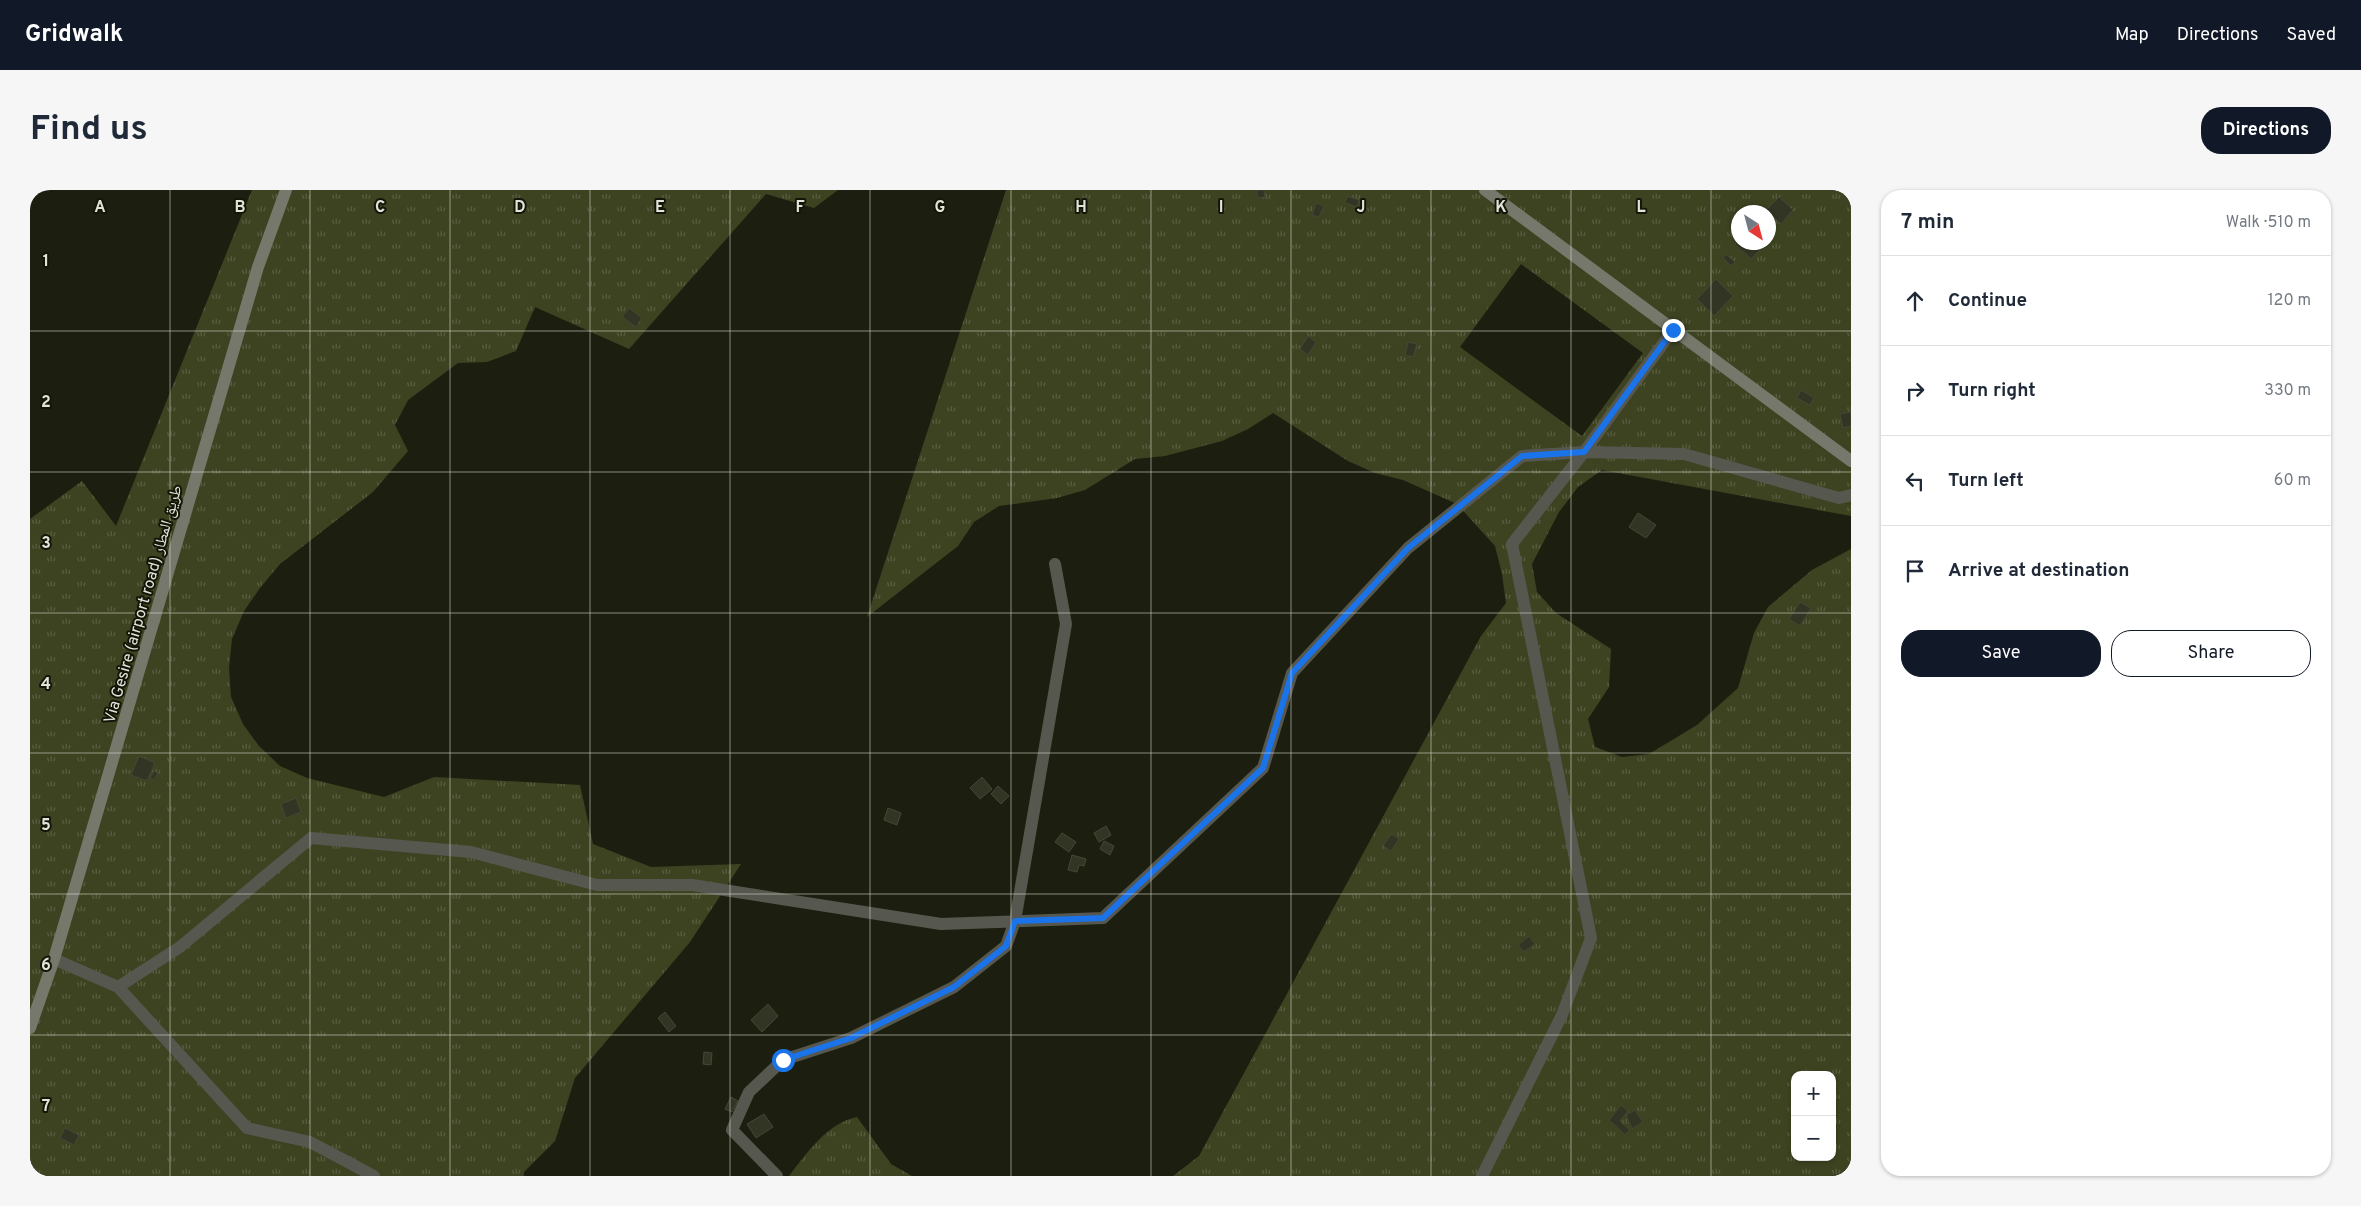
<!DOCTYPE html>
<html lang="en">
<head>
<meta charset="utf-8">
<style>
	body { margin:0; font-family:Overpass,"Noto Naskh Arabic",sans-serif; background:#f6f6f7; color:#1f2937 }
	.controls { position:absolute; right:15px; bottom:15px; display:grid; overflow:hidden; border-radius:10px; box-shadow:0 1px 4px #0004 }
	.controls button { width:45px; height:45px; display:grid; place-items:center; padding:0; border:0; border-bottom:1px solid #e0e1e3; background:#fff; color:#1f2937; font:25px sans-serif }
	.compass { position:absolute; left:1701px; top:15px; width:45px; height:45px; border-radius:50%; background:#fff; box-shadow:0 1px 4px #0004; rotate:144deg }
	.stop { position:absolute; width:15px; height:15px; margin:-11px; border:4px solid #1a73e8; border-radius:50%; background:#fff }
	.stop.end { background:#1a73e8; border-color:#fff; box-shadow:0 1px 5px #0008 }
	.list { margin:0; padding:0; list-style:none }
	h2 { display:flex; justify-content:space-between; align-items:center; height:65px; margin:0; padding:0 20px; font-size:21px }
	h2 small { font-size:16px; font-weight:400; color:#747a83 }
	.list li { display:grid; grid-template-columns:32px 1fr auto; gap:15px; align-items:center; box-sizing:border-box; height:90px; padding:0 20px; border-top:1px solid #e0e1e3 }
	.list b { display:block; font-size:19px; white-space:nowrap }
	.list em { font-size:16px; font-style:normal; color:#747a83 }
	.actions { display:flex; gap:10px; padding:15px 20px }
	.actions a { flex:1; padding:11px 0; border:1px solid #111827; border-radius:20px; text-align:center; font-size:18px; color:#111827 }
	.actions .main { background:#111827; color:#fff }
	.icon { flex:none; width:28px; height:28px; fill:none; stroke:currentColor; stroke-width:2; stroke-linecap:round; stroke-linejoin:round }
	.map { position:relative; flex:none; width:1821px; height:986px; overflow:hidden; border-radius:20px }
	header { display:flex; align-items:center; gap:30px; box-sizing:border-box; height:70px; padding:0 25px; background:#111827; color:#fff }
	header strong { font-size:24px }
	nav { display:flex; gap:28px; margin-inline-start:auto; font-size:18px }
	.intro { display:flex; align-items:center; justify-content:space-between; box-sizing:border-box; height:120px; padding:0 30px }
	h1 { margin:0; font-size:35px }
	.button { padding:12px 22px; border-radius:20px; background:#111827; color:#fff; font-size:18px; font-weight:700 }
	main { display:flex; gap:30px; padding:0 30px }
	aside { flex:1; background:#fff; border-radius:20px; box-shadow:0 1px 4px #0004 }
	.map>svg:first-child { display:block }
	.grass { fill:url(#grass-tufts); fill-rule:evenodd }
	.building { fill:#323524; stroke:#444836 }
	.lines { fill:none; stroke-linecap:round; stroke-linejoin:round }
	.street { stroke:#56584f; stroke-width:12 }
	.secondary { stroke:#76786c; stroke-width:12 }
	.route { stroke:#1a73e8; stroke-width:6 }
	.grid { fill:none; stroke:#e2e4d9; stroke-width:1; stroke-opacity:0.55 }
	.labels { text-anchor:middle; stroke-width:4; stroke-linejoin:round; paint-order:stroke }
	.street-label { font-size:16px; fill:#e2e4d9; stroke:#131607 }
	.grid-label { font-size:16px; text-anchor:middle; font-weight:bold; fill:#e2e4d9; stroke:#131607; stroke-width:4; stroke-linejoin:round; paint-order:stroke }
</style>
</head>
<body>
<header>
<strong>Gridwalk</strong>
<nav><a>Map</a><a>Directions</a><a>Saved</a></nav>
</header>
<div class="intro"><h1>Find us</h1><a class="button">Directions</a></div>
<main>
<div class="map">
<svg width="1821" height="986" viewBox="0 0 1821 986">
	<defs>
		<pattern id="grass-tufts" width="24" height="20" patternUnits="userSpaceOnUse" patternTransform="scale(1.25)"><rect width="24" height="20" fill="#3d4321"/><path d="M3 7l-1-3M5 7V3M7 7l1-3M15 17l-1-3M17 17v-4M19 17l1-3" fill="none" stroke="#595e41"/></pattern>
	</defs>
	<rect width="100%" height="100%" fill="#1c1f0f"/>
	<path class="grass" d="M222,0H808L784,18L736,4L599,159L505,117L486,161L457,172L428,173L378,210L365,235L378,261L343,302L250,374L230,398L214,421L202,449L199,478L201,507L213,534L229,556L250,576L277,588L354,607L404,587L550,595L563,654L621,677L711,674L660,752L545,888L525,951L494,982V986H0V329L52,291L86,336Z
		M976,0H1821V326L1572,280L1548,297L1529,322L1502,374L1507,402L1526,423L1581,459L1579,497L1558,529L1565,557L1592,567L1619,564L1667,535L1708,498L1724,443L1738,417L1782,380L1821,359V986H1143L1169,966L1451,446L1476,413L1472,384L1465,356L1427,314L1373,290L1345,283L1318,271L1243,223L1218,239L1192,251L1135,266L1105,269L1055,300L1027,308L969,316L944,332L928,356L837,427ZM1708,22H1738V52H1708ZM1491,74L1613,163L1552,246L1430,157ZM1765,885H1802V967H1765Z
		M827,927L861,974L882,986H759C777,963 797,933 827,927Z"/>
	<path class="building" d="M1226,0H1234L1235,7L1228,8Z
		M1317,6L1329,10L1327,17L1315,13Z
		M1749,7L1763,20L1751,34L1736,20Z
		M1286,13L1294,16L1289,27L1282,25Z
		M1708,51V52H1726L1732,58L1721,69L1705,54Z
		M1696,64L1705,72L1701,76L1693,68Z
		M1686,89L1703,106L1684,126L1667,109Z
		M599,118L612,128L606,137L592,127Z
		M1278,146L1286,152L1278,165L1270,159Z
		M1378,152L1387,154L1383,167L1375,165Z
		M1771,200L1784,208L1780,215L1767,208Z
		M1821,222V236L1813,238L1810,224Z
		M1608,323L1626,335L1616,348L1599,337Z
		M1770,412L1781,418L1770,436L1759,429Z
		M109,566L125,573L117,591L101,585Z
		M124,581L128,583L124,590L120,588Z
		M952,587L962,599L950,609L940,598Z
		M968,596L979,606L971,614L961,604Z
		M266,608L271,622L256,628L251,614Z
		M858,618L871,623L867,635L854,630Z
		M1076,636L1081,645L1069,652L1064,643Z
		M1032,643L1046,652L1039,662L1025,652Z
		M1361,644L1369,649L1361,661L1353,656Z
		M1074,651L1084,656L1080,665L1070,659Z
		M1042,665L1056,669L1054,676L1049,675L1047,682L1038,680Z
		M1499,746L1505,754L1494,762L1488,755Z
		M738,814L748,826L732,842L721,830Z
		M635,822L646,836L639,842L628,828Z
		M674,862L682,863L681,875L673,874Z
		M701,907L708,911L702,922L695,919Z
		M1591,915L1598,921L1590,931L1600,940L1595,945L1579,930Z
		M1605,920L1613,932L1602,939L1596,925Z
		M734,924L743,937L726,948L717,934Z
		M35,938L49,945L44,955L30,948Z"/>
	<g class="lines">
		<path class="street" d="M24,769L88,797L150,757L281,648L441,662L567,695H662L911,734L1073,728L1233,578L1262,483L1378,358L1492,266L1554,262L1654,264L1809,308L1821,305
			M88,797L217,938L280,952L344,986
			M747,986L702,940L719,902L753,870L821,848L924,797L976,756L985,731L1036,434L1025,374
			M1452,986L1532,825L1561,748L1482,354L1554,262L1643,140"/>
		<path class="secondary" d="M1455,0L1821,271
			M0,838L24,769L228,77L256,0"/>
	</g>
	<g class="lines">
		<path class="route" d="M753,870L821,848L924,797L976,756L985,731L1073,728L1233,578L1262,483L1378,358L1492,266L1554,262L1643,140"/>
	</g>
	<path class="grid" d="M140,0V986M280,0V986M420,0V986M560,0V986M700,0V986M840,0V986M981,0V986M1121,0V986M1261,0V986M1401,0V986M1541,0V986M1681,0V986M0,141H1821M0,282H1821M0,423H1821M0,563H1821M0,704H1821M0,845H1821"/>
	<g class="labels">
		<g class="street-label">
			<text transform="translate(112 414) rotate(-74)" y="6">Via Gesire (airport road) طريق المطار</text>
		</g>
	</g>
	<g class="grid-label">
		<text x="70" y="22">A</text>
		<text x="210" y="22">B</text>
		<text x="350" y="22">C</text>
		<text x="490" y="22">D</text>
		<text x="630" y="22">E</text>
		<text x="770" y="22">F</text>
		<text x="910" y="22">G</text>
		<text x="1051" y="22">H</text>
		<text x="1191" y="22">I</text>
		<text x="1331" y="22">J</text>
		<text x="1471" y="22">K</text>
		<text x="1611" y="22">L</text>
		<text x="16" y="76">1</text>
		<text x="16" y="217">2</text>
		<text x="16" y="358">3</text>
		<text x="16" y="499">4</text>
		<text x="16" y="640">5</text>
		<text x="16" y="780">6</text>
		<text x="16" y="921">7</text>
	</g>
</svg>
<div class="controls">
<button>+</button>
<button>−</button>
</div>
<svg class="compass" viewBox="-18 -18 36 36"><path d="M0-13l5 13h-10z" fill="#e53935"/><path d="M0 13l5-13h-10z" fill="#747a83"/></svg>
<div class="stop" style="left:753px;top:870px"></div>
<div class="stop end" style="left:1643px;top:140px"></div>
</div>
<aside>
<h2>7 min<small>Walk · 510 m</small></h2>
<ul class="list">
<li><svg class="icon" aria-label="ahead" viewBox="0 0 24 24"><path d="M12 20V5M6 11l6-6 6 6"/></svg><div><b>Continue</b></div><em>120 m</em></li>
<li><svg class="icon" aria-label="right" viewBox="0 0 24 24"><path d="M7 20v-9h11M14 6l5 5-5 5"/></svg><div><b>Turn right</b></div><em>330 m</em></li>
<li><svg class="icon" aria-label="left" viewBox="0 0 24 24"><path d="M17 20v-9H6M10 6l-5 5 5 5"/></svg><div><b>Turn left</b></div><em>60 m</em></li>
<li><svg class="icon" aria-label="arrive" viewBox="0 0 24 24"><path d="M6 21V4h12l-3 4 3 4H6"/></svg><div><b>Arrive at destination</b></div></li>
</ul>
<div class="actions"><a class="main">Save</a><a>Share</a></div>
</aside>
</main>
</body>
</html>
